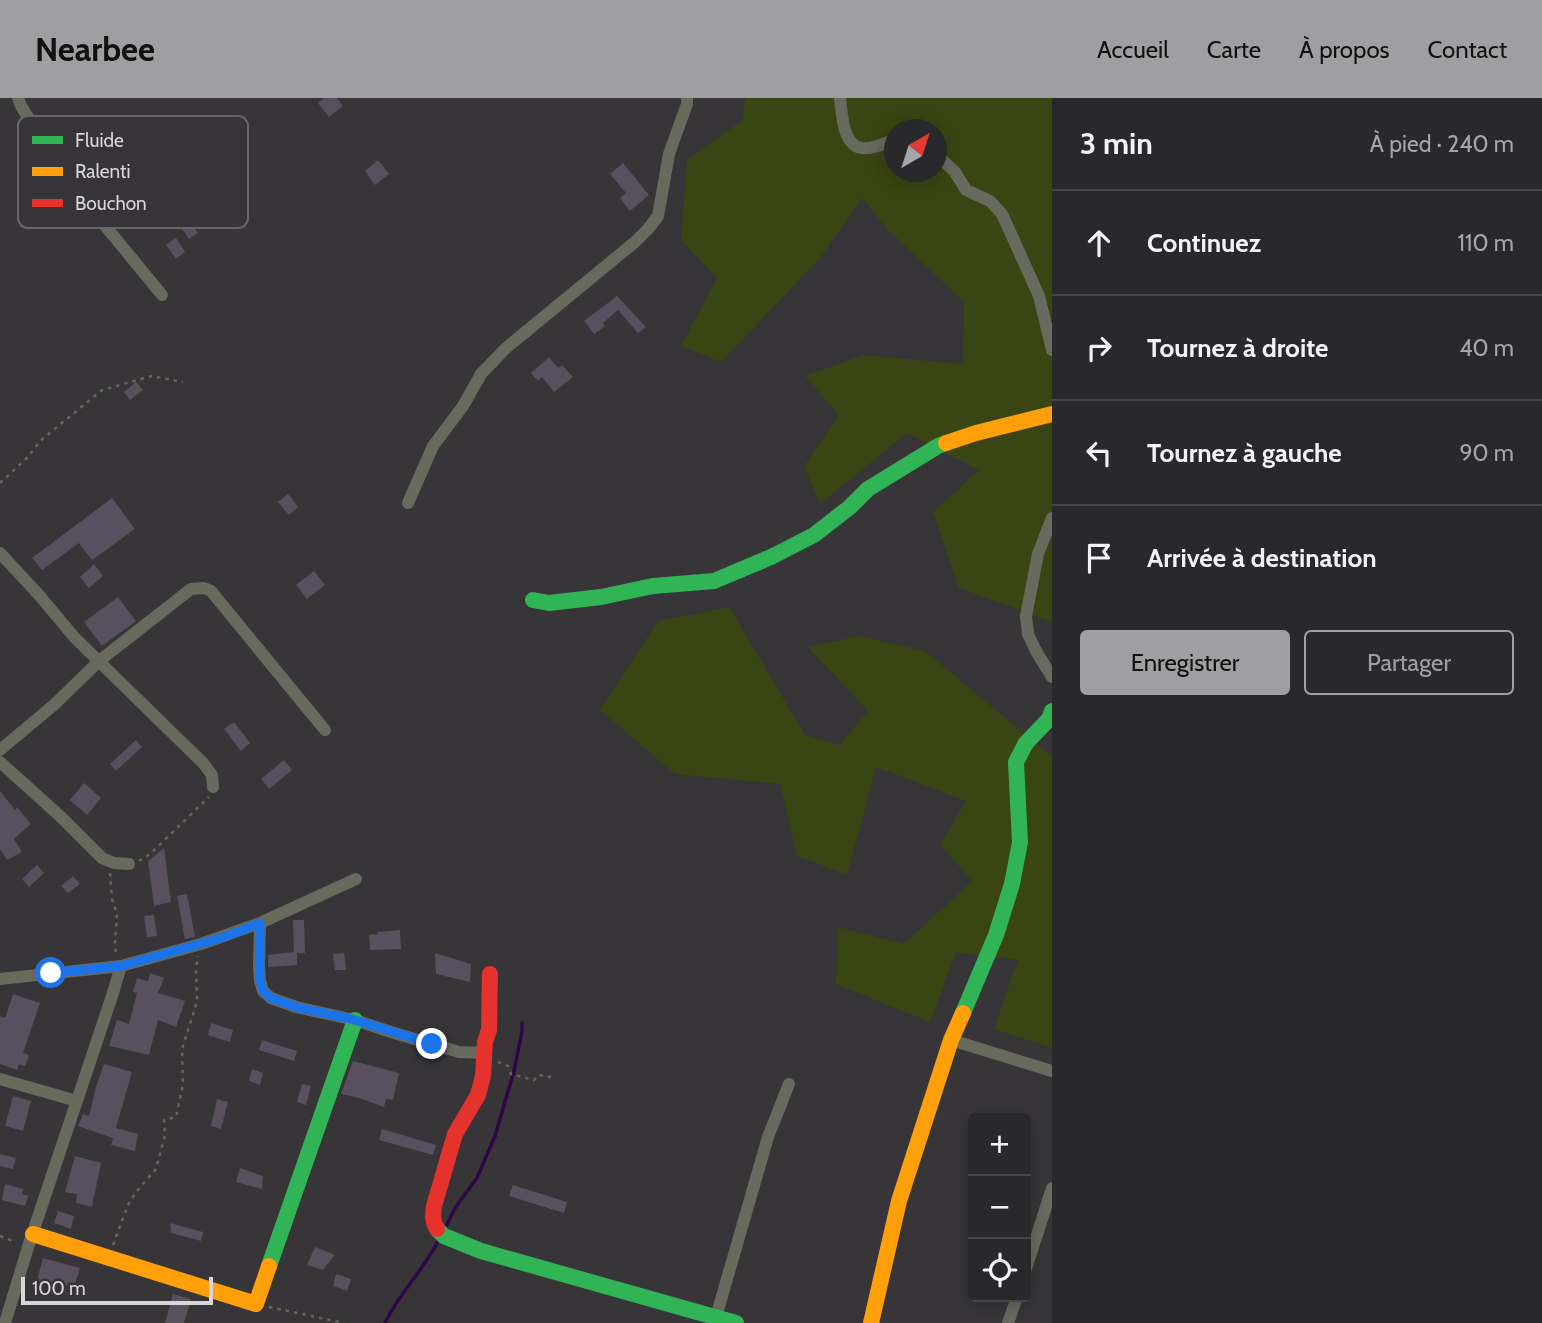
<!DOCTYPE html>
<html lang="fr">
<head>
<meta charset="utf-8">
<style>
	body { margin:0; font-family:Cabin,sans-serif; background:#313032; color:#f1f3f6 }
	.controls { position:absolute; right:21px; bottom:21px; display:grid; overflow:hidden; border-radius:7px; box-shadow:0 4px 18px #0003 }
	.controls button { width:63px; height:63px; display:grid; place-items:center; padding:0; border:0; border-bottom:2px solid #454447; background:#29282a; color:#f1f3f6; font:35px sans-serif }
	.compass { position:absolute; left:884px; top:21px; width:63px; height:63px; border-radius:50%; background:#29282a; box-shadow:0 4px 18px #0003; rotate:39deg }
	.scale { position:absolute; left:21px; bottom:18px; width:192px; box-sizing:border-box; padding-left:7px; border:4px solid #d7d6d9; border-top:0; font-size:19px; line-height:24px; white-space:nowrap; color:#d7d6d9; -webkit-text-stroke:5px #373439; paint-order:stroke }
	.stop { position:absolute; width:21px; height:21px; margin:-16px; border:5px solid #1a73e8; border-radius:50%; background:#fff }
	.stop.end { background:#1a73e8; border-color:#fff; box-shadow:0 2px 7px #0008 }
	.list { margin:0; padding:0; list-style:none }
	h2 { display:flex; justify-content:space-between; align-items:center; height:91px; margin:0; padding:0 28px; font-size:30px }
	h2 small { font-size:23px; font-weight:400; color:#a5a6a8 }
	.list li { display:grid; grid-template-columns:46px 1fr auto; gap:21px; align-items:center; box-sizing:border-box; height:105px; padding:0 28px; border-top:2px solid #454447 }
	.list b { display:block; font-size:26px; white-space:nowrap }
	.list em { font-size:23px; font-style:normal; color:#a5a6a8 }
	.actions { display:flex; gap:14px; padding:21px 28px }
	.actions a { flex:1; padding:16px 0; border:2px solid #9f9ea1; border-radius:7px; text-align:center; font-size:24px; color:#9f9ea1 }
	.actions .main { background:#9f9ea1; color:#111 }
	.icon { flex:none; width:38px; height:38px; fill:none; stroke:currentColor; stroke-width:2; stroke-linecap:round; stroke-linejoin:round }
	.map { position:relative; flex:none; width:1052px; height:1225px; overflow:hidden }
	header { display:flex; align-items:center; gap:42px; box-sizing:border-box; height:98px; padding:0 35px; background:#9f9ea1; color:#111 }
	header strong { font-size:33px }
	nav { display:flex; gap:38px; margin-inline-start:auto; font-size:24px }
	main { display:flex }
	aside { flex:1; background:#29282a }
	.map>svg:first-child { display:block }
	.green { fill:#3a4514; fill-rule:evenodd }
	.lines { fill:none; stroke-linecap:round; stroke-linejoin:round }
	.stream { stroke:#2f0747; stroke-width:3.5 }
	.building { fill:#584f5f }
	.path { stroke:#64675e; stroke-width:2.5; stroke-dasharray:3.5 5; stroke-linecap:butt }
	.street { stroke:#676a5d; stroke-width:12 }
	.fast { stroke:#30b455; stroke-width:16 }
	.slow { stroke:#ff9f0a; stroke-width:16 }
	.jam { stroke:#e5322d; stroke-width:16 }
	.route { stroke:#1a73e8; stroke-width:9 }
	.key { fill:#373439; stroke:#676569; stroke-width:2 }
	.key-label { font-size:19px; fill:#d7d6d9 }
</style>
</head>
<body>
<header>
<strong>Nearbee</strong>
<nav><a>Accueil</a><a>Carte</a><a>À propos</a><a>Contact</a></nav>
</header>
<main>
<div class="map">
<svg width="1052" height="1225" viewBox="0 0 1052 1225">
	<rect width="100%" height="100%" fill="#373538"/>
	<path class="green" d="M745,0H1052V524L959,490L933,414L979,372L907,335L820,406L804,368L839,317L805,278L863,257L963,266L964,204L889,133L862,100L820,160L721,264L681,248L717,180L681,142L687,62L743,22ZM894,32H936V74H894Z
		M729,509L805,637L840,647L868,613L808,549L859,538L925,553L1052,659V950L994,931L1018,862L956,854L930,924L836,886L838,829L904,846L972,783L940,747L966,703L876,669L847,777L797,758L780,686L675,676L600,612L658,523Z"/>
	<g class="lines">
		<path class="stream" d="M444,1133L455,1110L477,1080L495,1038L514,973L522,933V925
			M385,1225C399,1195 424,1172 438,1143"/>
	</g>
	<path class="building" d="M324,0H337L343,8L329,19L318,5Z
		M378,62L389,76L375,87L365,73Z
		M623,65L649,97L630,113L620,100L626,95L610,76Z
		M179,109L198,135L189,141L171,114Z
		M176,140L185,154L176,161L166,147Z
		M617,198L646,229L638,235L618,212L603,225L605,228L594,236L584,223Z
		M549,259L558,270L562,267L573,279L554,294L542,279L538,283L531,275Z
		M136,284L143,292L130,302L124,294Z
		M288,396L298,409L289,417L278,404Z
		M112,400L135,431L92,462L79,445L42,472L32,460Z
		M94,466L103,478L89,490L80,479Z
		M314,473L325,487L307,501L296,487Z
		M118,499L136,523L102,548L84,524Z
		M234,624L250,645L241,653L224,631Z
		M136,642L142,649L116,673L110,666Z
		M284,662L292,672L269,691L261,681Z
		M84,685L101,700L87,717L70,702Z
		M0,693L15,712L17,709L31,726L14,741L22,754L7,762L0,751Z
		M164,750L171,804L154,808L148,763Z
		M37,767L44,775L29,789L22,781Z
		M73,778L80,786L68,795L61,788Z
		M187,796L195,839L185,841L177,798Z
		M154,817L157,838L147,839L144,818Z
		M293,822H304L305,855H297V867L268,869V857L294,854Z
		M400,832L401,851L370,852L369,837L378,836L377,834Z
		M344,855L346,872H335L333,856Z
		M435,855L471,866L470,884L436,876Z
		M150,875L164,880L158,895L185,903L176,929L158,922L149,957L109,948L117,922L129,926L137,895L133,894L137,880L148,883Z
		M13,896L40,905L23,955L29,957L25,968L19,966L17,972L0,966V918L5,920Z
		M211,925L233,932L230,944L208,937Z
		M262,942L297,953L294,963L259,952Z
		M353,963L399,975L393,1002L386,1001L384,1009L359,1000L341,996Z
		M104,966L132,974L116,1030L138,1036L135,1053L111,1047L113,1040L78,1028L83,1016L89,1018L96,989Z
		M252,971L263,975L260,987L249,983Z
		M302,986L311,988L306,1007L297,1004Z
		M13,998L31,1003L23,1033L5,1028Z
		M217,1001L228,1004L221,1031L211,1028Z
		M382,1031L436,1047L433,1057L379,1042Z
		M0,1056L16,1060L13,1071L0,1068Z
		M75,1058L101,1065L92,1109L76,1105L77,1096L65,1094Z
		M240,1070L263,1078L262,1091L236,1084Z
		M5,1086L23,1091L22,1096L28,1098L25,1108L2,1102Z
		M513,1087L567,1104L564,1115L509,1098Z
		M58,1113L74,1118L71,1131L54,1125Z
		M170,1125L203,1134L201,1143L171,1135Z
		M315,1149L335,1157L323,1172L307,1167Z
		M43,1160L80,1170L74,1189L57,1185L56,1187L37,1182Z
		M336,1176L351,1181L347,1193L333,1188Z
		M173,1196L191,1201L184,1225H165Z"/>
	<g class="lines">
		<path class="path" d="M0,385L28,359L40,343L102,292L152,278L183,284
			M139,763L150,756L209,699
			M110,775L112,801L117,816L115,845L116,855
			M498,964L508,968L511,976L534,982L538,977L551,979
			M0,1138L16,1144
			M113,1147L128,1107L136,1094L156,1071L165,1037L164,1022L176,1019L183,986L182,951L197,904L196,871L198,858
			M269,1209L344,1225"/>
		<path class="street" d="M18,0L21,8L53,60L75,91L162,197
			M840,0C842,15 842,46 861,50C871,52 885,45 894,42
			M936,56L955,74L966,92L990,103L1002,116L1039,198L1052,252
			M408,405L433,348L463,308L481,276L506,250L635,144L648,131L658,118L669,56L687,6V0
			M1052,420L1038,456L1026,518L1028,536L1036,553L1052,579
			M0,455L39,497L75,540L203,665L212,677L213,689
			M0,652L55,606L99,563L191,491L204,490L211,493L325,632
			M0,664L61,719L102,760L114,765L129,766
			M260,825L259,869L260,883L263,893L271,900L296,909L355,922L391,934L459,954L484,955
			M0,881L121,868L201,846L260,825L356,781
			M951,942L1052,973
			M0,981L77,1003
			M1026,1171L1052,1090
			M716,1219L768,1039L789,986
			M5,1225L28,1149L112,898L121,868
			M1008,1225L1017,1199"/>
		<path class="fast" d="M533,502L549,505L601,499L653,488L714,483L771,459L814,437L850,409L868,391L938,348L946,345
			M963,915L996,837L1012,786L1020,744L1016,664L1026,645L1049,621L1052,613
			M437,1131L444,1138L481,1153L736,1225
			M269,1168L355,922"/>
		<path class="slow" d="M946,345L976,335L1052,316
			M33,1136L256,1206L269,1168
			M871,1225L899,1103L951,942L963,915"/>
		<path class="jam" d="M437,1131C432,1123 433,1116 434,1108L455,1036L478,997L483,978L485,944L489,932L490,876"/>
	</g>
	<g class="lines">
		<path class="route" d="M51,875L121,868L224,839L260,825V883L263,893L271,900L296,909L355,922L432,946"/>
	</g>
	<rect x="18" y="18" width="230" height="112" rx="10" class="key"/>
	<rect x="32" y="38" width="31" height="8" fill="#30b455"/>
	<rect x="32" y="69" width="31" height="9" fill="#ff9f0a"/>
	<rect x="32" y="101" width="31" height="8" fill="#e5322d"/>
	<g class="key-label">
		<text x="75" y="49">Fluide</text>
		<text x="75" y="80">Ralenti</text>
		<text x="75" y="112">Bouchon</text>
	</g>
</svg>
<div class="controls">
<button>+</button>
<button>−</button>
<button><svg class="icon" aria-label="locate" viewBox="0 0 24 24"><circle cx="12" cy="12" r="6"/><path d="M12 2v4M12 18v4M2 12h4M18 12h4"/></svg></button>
</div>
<svg class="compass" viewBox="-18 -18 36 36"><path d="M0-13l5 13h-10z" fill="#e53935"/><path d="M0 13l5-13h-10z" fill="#a5a6a8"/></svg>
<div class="scale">100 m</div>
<div class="stop" style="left:51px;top:875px"></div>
<div class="stop end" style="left:432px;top:946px"></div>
</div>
<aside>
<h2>3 min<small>À pied · 240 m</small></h2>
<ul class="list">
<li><svg class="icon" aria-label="ahead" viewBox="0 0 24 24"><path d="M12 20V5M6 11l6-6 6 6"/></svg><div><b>Continuez</b></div><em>110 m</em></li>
<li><svg class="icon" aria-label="right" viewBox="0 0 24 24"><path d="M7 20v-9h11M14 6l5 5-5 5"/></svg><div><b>Tournez à droite</b></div><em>40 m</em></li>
<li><svg class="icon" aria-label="left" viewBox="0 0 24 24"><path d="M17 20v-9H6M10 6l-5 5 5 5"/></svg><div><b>Tournez à gauche</b></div><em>90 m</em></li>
<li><svg class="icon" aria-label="arrive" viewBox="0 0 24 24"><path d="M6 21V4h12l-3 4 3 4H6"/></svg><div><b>Arrivée à destination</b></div></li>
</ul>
<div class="actions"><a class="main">Enregistrer</a><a>Partager</a></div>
</aside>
</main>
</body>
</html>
